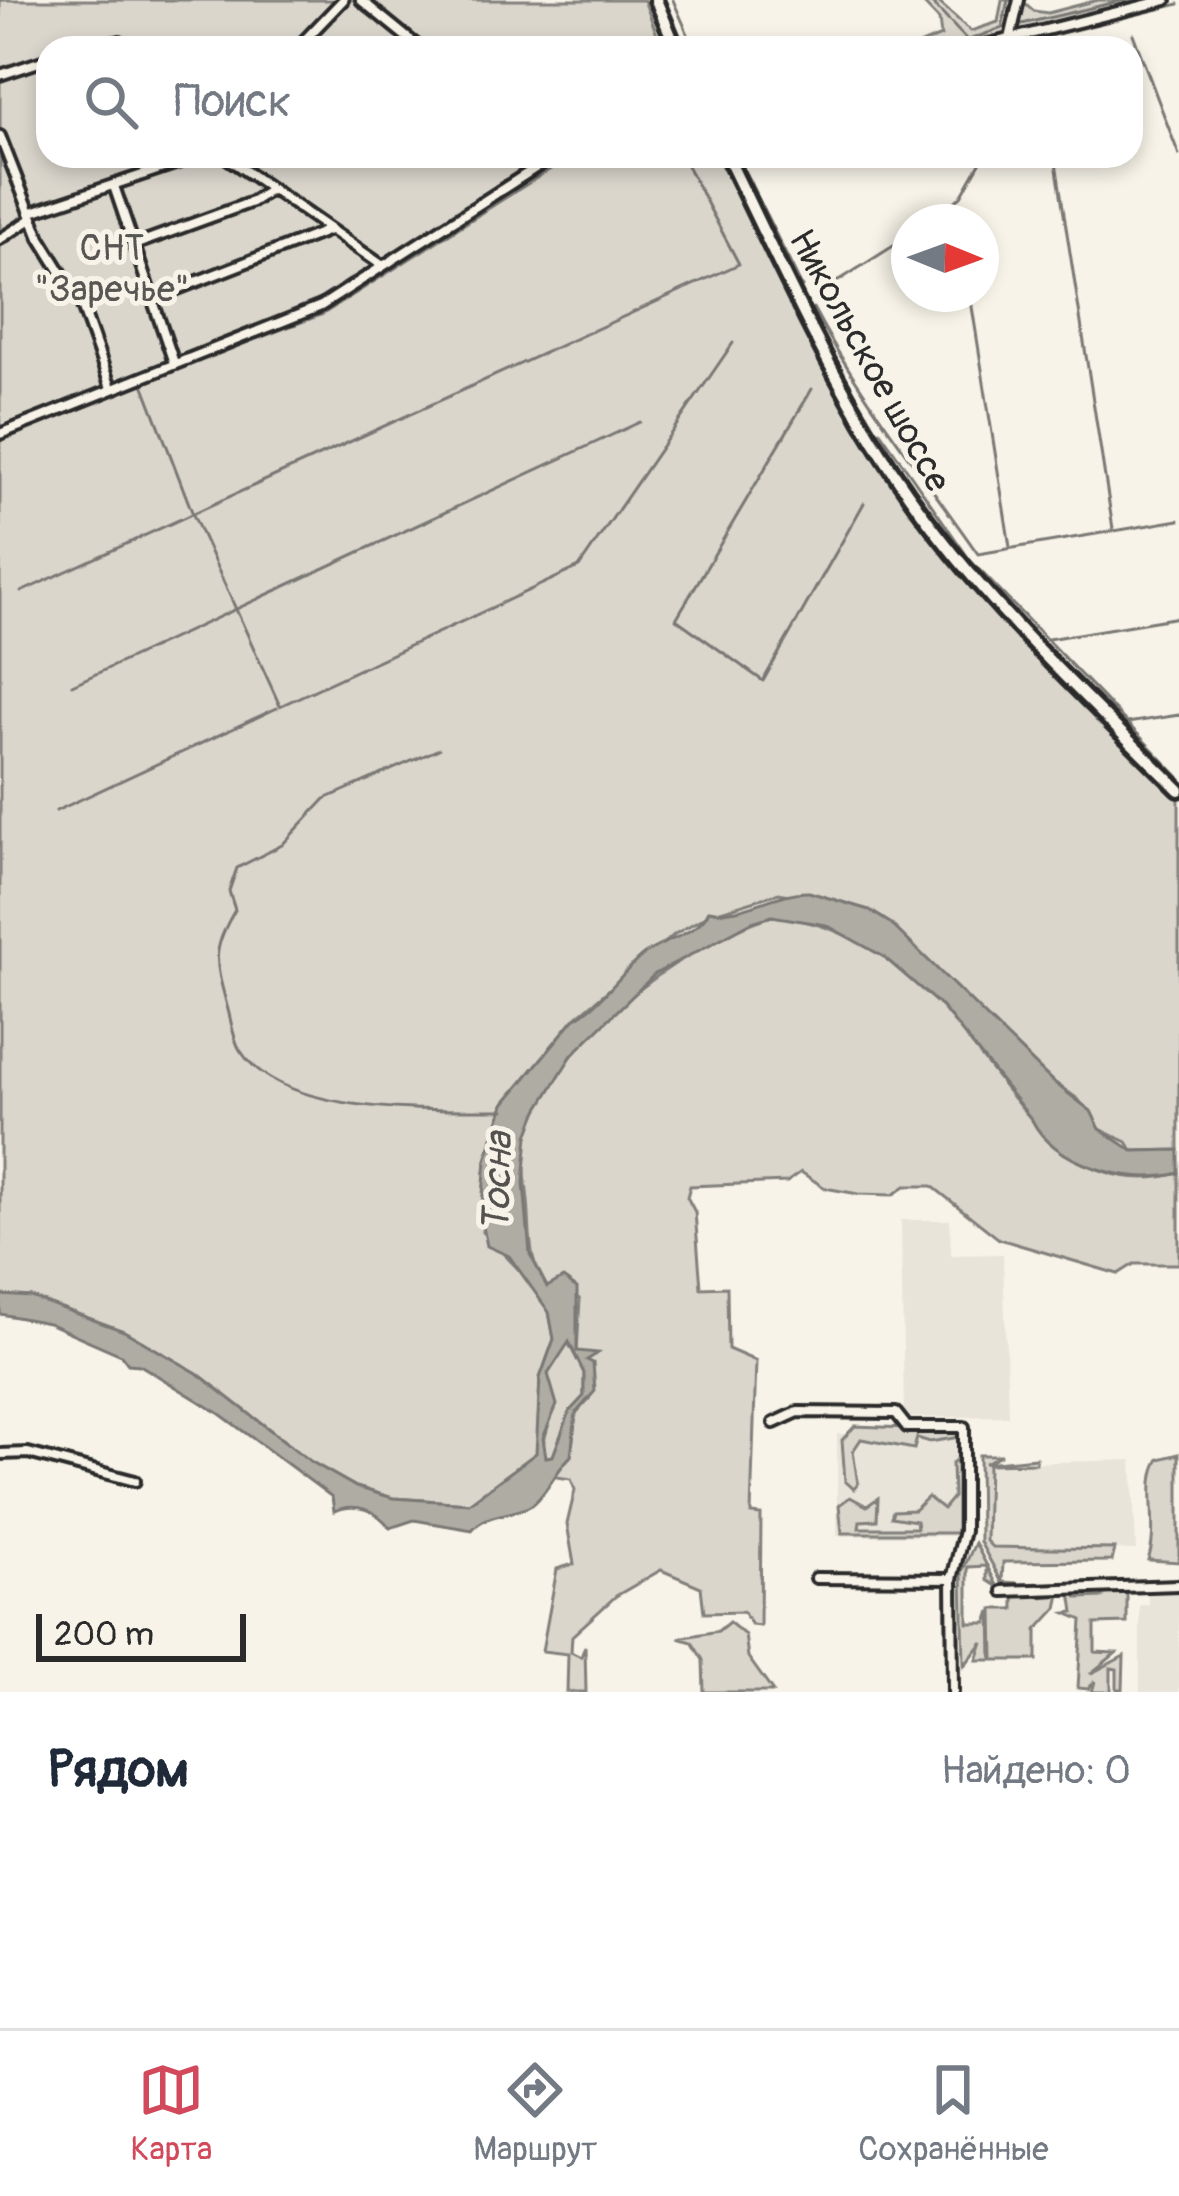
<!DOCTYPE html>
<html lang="ru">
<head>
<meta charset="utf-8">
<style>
	body { margin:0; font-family:Pangolin,sans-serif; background:#f2f2f3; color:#1f2937 }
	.compass { position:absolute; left:891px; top:204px; width:108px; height:108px; border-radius:50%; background:#fff; box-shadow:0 6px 18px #0003; rotate:91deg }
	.scale { position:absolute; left:36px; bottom:30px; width:210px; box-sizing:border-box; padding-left:12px; border:6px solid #2b2b2b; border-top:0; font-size:33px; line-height:42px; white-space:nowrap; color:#2b2b2b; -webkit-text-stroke:9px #f7f3e8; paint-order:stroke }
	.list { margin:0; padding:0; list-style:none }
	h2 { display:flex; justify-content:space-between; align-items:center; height:156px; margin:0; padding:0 48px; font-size:51px }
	h2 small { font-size:39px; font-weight:400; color:#747a83 }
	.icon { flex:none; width:66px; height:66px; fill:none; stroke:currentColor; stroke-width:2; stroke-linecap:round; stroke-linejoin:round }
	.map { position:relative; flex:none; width:1179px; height:1692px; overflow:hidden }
	.search { position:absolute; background:#fff; box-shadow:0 6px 18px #0003; left:36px; right:36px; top:36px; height:132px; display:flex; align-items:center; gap:30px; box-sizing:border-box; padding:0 42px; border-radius:36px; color:#747a83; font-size:45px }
	.sheet { height:336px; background:#fff }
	nav { display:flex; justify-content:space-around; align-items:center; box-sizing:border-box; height:168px; border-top:3px solid #e0e1e3; background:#fff; font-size:33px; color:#747a83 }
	nav a { display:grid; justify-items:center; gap:6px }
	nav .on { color:#d1495b }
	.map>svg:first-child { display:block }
	.built { fill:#e8e4da }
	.green { fill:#dad6cc; stroke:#82807c; stroke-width:3 }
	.water { fill:#afaca4; stroke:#7a7874; stroke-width:3; fill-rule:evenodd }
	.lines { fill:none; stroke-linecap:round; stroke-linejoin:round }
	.stream { stroke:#7a7874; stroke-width:3 }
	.minor-casing { stroke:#2b2b2b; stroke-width:16 }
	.secondary-casing { stroke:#2b2b2b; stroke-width:20 }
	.minor { stroke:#f7f3e8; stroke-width:8 }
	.secondary { stroke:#f7f3e8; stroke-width:10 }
	.labels { text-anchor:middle; stroke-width:10; stroke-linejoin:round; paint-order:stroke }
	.park-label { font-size:36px; fill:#575653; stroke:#f7f3e8 }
	.street-label { font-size:36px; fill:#2b2b2b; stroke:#f7f3e8 }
	.water-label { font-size:39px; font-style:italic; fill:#53524f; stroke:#f7f3e8 }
</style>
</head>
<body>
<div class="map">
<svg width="1179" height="1692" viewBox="0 0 1179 1692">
	<rect width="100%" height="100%" fill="#f7f3e8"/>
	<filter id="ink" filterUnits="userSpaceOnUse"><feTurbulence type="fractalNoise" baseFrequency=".00833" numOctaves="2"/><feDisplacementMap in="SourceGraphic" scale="24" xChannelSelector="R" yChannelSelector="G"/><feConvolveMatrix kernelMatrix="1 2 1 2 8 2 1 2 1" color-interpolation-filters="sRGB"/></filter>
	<g filter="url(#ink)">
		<path class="built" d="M901,1220H950L951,1255L1003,1254L1008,1416L904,1418Z
			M837,1434H956L957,1536H837Z
			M1132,1460L1136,1550L993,1547L986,1541L988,1464Z
			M1148,1593H1179V1692H1140V1605H1148Z"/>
		<path class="green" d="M0,0H644L662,48H48V156H554L321,306L0,434Z
			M920,0H936L971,31L998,22L1002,0H1016L1004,38L963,48H912L941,36L939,20Z
			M1021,0L1034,11L1048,13L1098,0H1151L1020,33L1016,25Z
			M566,156H717C778,279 836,405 915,517C989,622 1090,706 1179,797V1150L1133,1151L1127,1142L1100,1129L1078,1099L1051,1080L882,918L869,910L779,893L708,915L675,934L574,1019L504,1104L486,1160L482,1232L530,1281L549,1312L554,1339L540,1378L537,1453L469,1503L393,1498L356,1487L310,1461L197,1373L124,1331L31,1297L0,1295V437L323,309Z
			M772,916C840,921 901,961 945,1011C1009,1084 1064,1204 1179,1173V1264H1134L1118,1274L999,1239L932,1186H905L893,1195L858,1194L825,1188L801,1172L787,1182L690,1186L687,1197L695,1212L701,1288L727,1287L728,1349L756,1361L751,1514L761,1515L760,1626L752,1625L743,1612L704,1613L701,1587L661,1570L616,1596L572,1636L571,1652L581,1657L585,1646L586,1692H567L568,1654L542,1651L557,1569L574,1564L567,1524L575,1490L571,1479L550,1476L571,1455L576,1413L589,1399L586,1360L591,1353L577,1352L580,1299L547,1287C527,1261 531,1233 528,1201C526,1180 522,1162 527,1140C549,1045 682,943 772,916Z
			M568,1342L584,1373V1396L570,1411L553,1456L546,1457L541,1452L553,1408L548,1374Z
			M855,1426L959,1430L960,1437L930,1442L917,1438L914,1449L861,1439L853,1451L858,1484L854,1489L845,1481L842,1440Z
			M1179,1454V1562L1148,1560C1160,1527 1143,1483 1159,1459Z
			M979,1455H1001L984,1463L1036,1458V1463L988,1464L986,1541L992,1547L1115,1549L1112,1561L1003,1562L1002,1582L1016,1583L1018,1589L1005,1588L980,1542Z
			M957,1459V1533H842L839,1505L850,1497L867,1506L878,1498L877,1520L860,1521L859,1528H917L916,1521L891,1517L893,1511L914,1510L928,1497L943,1509L953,1497L952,1463Z
			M975,1543L998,1587L987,1580V1566L968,1567V1623H987L991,1611L992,1660H977L983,1642L964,1666L962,1572Z
			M1103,1590H1127V1623L1095,1624V1652L1116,1653L1090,1674L1124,1656L1123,1689H1117V1669L1111,1668V1692H1092L1095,1681L1088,1689L1078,1688L1082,1620L1066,1613L1074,1612L1071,1592L1079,1598L1103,1597Z
			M1040,1592L1041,1597L1060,1594L1057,1608L1037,1630V1660H994L993,1609H1014V1596Z
			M729,1622L745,1635L748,1657L773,1692H704L703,1660L692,1642L679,1638L718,1631Z"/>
		<path class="water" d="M809,892L869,910L890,923L1051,1080L1091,1111L1100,1129L1133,1151L1179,1150V1173C1127,1187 1052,1162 1032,1120L942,1007L884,957L826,925L772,916L752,922L655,974L572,1055L538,1110L528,1135L524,1183L530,1254L547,1287L563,1278L577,1288V1351L598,1353L587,1360L593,1363L595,1391L576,1413L571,1456C558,1467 547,1494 532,1505C512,1517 488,1511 472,1530L414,1520L390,1528C377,1510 356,1502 334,1511L332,1497L220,1414L140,1365L128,1364L121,1355L48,1323L0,1314V1295L31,1297L124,1331L197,1373L310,1461L356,1487L393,1498L469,1503L536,1453L540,1378L554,1339L549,1312L509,1256L487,1246L481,1217L486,1160L504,1104L574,1019C602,1004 618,976 642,956C661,940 699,935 709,910C742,918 775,891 809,892ZM569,1342L584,1373V1396L570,1411L553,1456L546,1457L543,1438L557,1405L548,1374Z"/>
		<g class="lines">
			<path class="stream" d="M673,0L694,48
				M929,0L967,40L936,48
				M1022,24L1125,0
				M1133,34L1179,155
				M969,40L1002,28L1008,0
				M1017,44L1179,4
				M997,48L1003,47
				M737,156L802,287
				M1055,156L1113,529
				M958,217L959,222
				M932,222L961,196L984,156
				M835,283L909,236
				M970,294L1010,547
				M813,308C859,395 921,472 978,554L1179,520
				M153,377L323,314L571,156
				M142,381L194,517L280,706L579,567L733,343
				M812,389L676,619L763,681L864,503
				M880,431L970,560L1179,777
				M0,440L128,387
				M21,592L739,264L682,156
				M1048,639L1179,617
				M72,685L640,422
				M1127,723L1179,715
				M439,749L325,799L282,845L237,868L229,891L235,910C211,950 215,961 227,1006C231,1019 233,1039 240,1050C284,1118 433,1109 504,1110
				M56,811L277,708"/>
			<g class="minor-casing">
				<path id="minor" d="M361,0L420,48
					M1010,39L1019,0
					M90,48L120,41L128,48
					M297,48L343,0
					M973,48L1166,0
					M0,75L48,59
					M0,136L40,238L82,306L111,388
					M224,156L383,266
					M114,186L174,363
					M32,212L199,156
					M0,239L33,218
					M134,245L252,202L272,189
					M152,299L329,230
					M0,434L321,306L554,156
					M774,1423L798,1412L896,1413L907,1427H964V1531L952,1579L953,1692
					M0,1454L28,1453L135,1481
					M816,1578L952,1579
					M1003,1591L1179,1585"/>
			</g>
			<g class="secondary-casing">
				<path id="secondary" d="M656,0L676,48
					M727,156C785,275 840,401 919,509C994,612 1089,700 1179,790"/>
			</g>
			<use href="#minor" class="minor"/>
			<use href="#secondary" class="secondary"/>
		</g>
	</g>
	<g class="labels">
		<g class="park-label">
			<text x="112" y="260">СНТ<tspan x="112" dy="41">"Заречье"</tspan></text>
		</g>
		<g class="street-label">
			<text transform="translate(871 360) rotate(61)" y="13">Никольское шоссе</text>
		</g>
		<g class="water-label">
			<text transform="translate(496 1182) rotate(-88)" y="14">Тосна</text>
		</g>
	</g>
</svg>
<svg class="compass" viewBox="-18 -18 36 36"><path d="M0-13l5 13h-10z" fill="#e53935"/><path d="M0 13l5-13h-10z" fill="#747a83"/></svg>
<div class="scale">200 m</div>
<div class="search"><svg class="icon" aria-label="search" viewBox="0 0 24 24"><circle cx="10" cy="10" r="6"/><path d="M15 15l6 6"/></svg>Поиск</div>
</div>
<section class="sheet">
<h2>Рядом<small>Найдено: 0</small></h2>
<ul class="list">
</ul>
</section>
<nav>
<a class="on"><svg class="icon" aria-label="map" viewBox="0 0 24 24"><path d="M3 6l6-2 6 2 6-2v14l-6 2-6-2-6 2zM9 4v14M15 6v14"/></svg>Карта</a>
<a><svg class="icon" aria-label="directions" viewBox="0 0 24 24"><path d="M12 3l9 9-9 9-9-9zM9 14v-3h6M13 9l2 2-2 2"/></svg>Маршрут</a>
<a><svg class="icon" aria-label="saved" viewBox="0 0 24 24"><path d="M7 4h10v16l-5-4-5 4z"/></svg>Сохранённые</a>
</nav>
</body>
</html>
